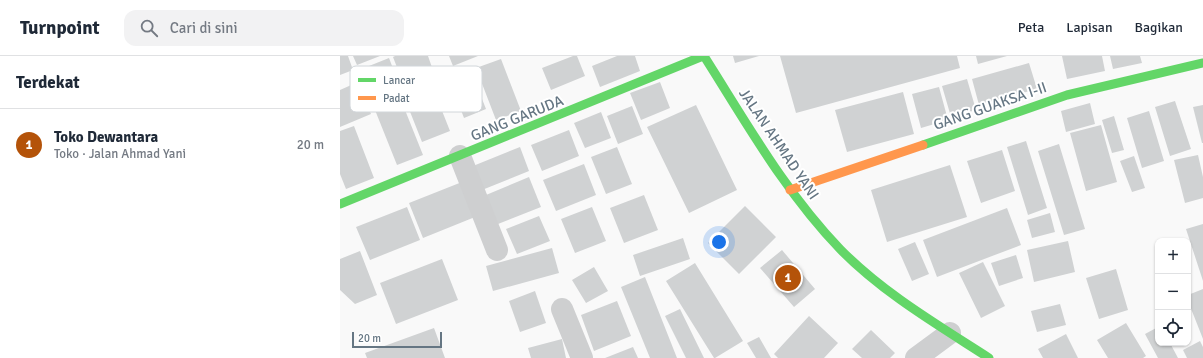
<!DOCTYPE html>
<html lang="id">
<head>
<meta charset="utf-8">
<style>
	body { margin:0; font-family:Signika,sans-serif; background:#f2f2f3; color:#1f2937 }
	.controls { position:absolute; right:12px; bottom:12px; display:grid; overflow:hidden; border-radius:8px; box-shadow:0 1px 3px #0004 }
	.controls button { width:36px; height:36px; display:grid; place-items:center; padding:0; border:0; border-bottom:1px solid #e0e1e3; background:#fff; color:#1f2937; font:20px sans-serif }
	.scale { position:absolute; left:12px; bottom:10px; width:90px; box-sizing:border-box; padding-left:4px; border:2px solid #657683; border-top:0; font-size:11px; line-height:14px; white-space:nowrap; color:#657683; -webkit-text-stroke:3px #fff; paint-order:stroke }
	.you { position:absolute; left:379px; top:186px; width:14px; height:14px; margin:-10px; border:3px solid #fff; border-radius:50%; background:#1a73e8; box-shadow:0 0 0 6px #1a73e833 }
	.badge { display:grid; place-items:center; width:26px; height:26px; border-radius:50%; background:#b45309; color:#fff; font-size:13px; font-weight:700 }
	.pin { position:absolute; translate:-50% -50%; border:2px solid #fff; box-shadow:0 1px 4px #0006 }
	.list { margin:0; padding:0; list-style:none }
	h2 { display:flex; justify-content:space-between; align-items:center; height:52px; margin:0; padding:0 16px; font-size:17px }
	h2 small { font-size:13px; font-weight:400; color:#747a83 }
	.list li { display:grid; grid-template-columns:26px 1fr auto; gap:12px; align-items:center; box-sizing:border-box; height:72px; padding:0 16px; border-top:1px solid #e0e1e3 }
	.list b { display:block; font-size:15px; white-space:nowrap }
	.list p { margin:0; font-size:13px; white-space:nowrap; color:#747a83 }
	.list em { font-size:13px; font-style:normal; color:#747a83 }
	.icon { flex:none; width:22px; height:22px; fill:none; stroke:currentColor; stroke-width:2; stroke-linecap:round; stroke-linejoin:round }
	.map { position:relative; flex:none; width:863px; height:302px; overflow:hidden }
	header { display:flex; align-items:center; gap:24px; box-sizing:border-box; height:56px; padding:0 20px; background:#fff; border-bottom:1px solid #e0e1e3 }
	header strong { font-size:19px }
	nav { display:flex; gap:22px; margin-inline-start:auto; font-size:14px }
	.search { width:280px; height:36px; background:#f2f2f3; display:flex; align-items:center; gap:10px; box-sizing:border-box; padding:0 14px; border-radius:12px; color:#747a83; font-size:15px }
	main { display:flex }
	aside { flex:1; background:#fff }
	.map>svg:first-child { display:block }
	.building { fill:#d0d2d3 }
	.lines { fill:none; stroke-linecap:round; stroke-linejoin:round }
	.street { stroke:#cecfd0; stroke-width:22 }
	.fast { stroke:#63d668; stroke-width:9 }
	.slow { stroke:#ff974d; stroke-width:9 }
	.labels { text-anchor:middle; stroke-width:4; stroke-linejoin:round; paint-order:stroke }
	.street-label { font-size:15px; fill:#657683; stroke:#fff }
	.key { fill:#fff; stroke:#d1d6da; stroke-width:1 }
	.key-label { font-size:11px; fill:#657683 }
</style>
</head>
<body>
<header>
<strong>Turnpoint</strong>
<div class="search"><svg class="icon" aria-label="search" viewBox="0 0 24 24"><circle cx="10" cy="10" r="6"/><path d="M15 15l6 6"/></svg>Cari di sini</div>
<nav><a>Peta</a><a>Lapisan</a><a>Bagikan</a></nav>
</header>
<main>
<aside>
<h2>Terdekat<small></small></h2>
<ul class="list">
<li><span class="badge">1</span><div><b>Toko Dewantara</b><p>Toko · Jalan Ahmad Yani</p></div><em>20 m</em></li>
</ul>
</aside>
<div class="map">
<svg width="863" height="302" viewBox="0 0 863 302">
	<rect width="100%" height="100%" fill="#f9f9f9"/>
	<path class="building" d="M0,0H8L13,14L0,19Z
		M13,0H40L17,9Z
		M55,0H88L95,20L65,32L53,1Z
		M109,0H138L113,10Z
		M233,0H237L245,20L211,34L202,12Z
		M277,0H295L300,15L260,31L252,10Z
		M393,0H419L395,7Z
		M440,0H617L620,12L456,57Z
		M636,0H667L638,8Z
		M722,0H762L765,15L727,23Z
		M770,0H800L802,7L773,13Z
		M49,2L62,36L32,47L19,14Z
		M161,3L181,55L156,64L136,12Z
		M689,7L697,33L639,49L632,23Z
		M131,15L146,53L124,62L109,23Z
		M627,23L636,54L611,61L602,30Z
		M18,26L31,58L0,71V34Z
		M320,26L330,52L301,64L290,37Z
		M599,31L608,64L581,72L572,38Z
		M93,32L110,75L82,86L65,43Z
		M563,36L574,78L507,96L495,54Z
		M61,44L83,99L57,109L35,54Z
		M835,45L851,93L830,100L815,51Z
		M750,47L755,68L726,76L721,55Z
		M356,49L397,134L349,157L307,71Z
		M863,49V87H862L853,51Z
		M292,50L303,78L278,88L267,60Z
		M809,55L824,105L802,112L787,62Z
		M261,56L271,82L245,92L234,67Z
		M774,60L784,94L772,97L762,64Z
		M761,69L777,126L746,135L730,77Z
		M14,70L34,122L6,133L0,118V75Z
		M229,74L239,100L202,115L191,89Z
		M686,85L707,152L688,159L667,91Z
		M719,88L745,173L724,179L698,95Z
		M180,91L189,115L142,134L133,110Z
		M277,91L292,128L266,138L251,101Z
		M662,94L675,135L641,147L627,105Z
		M858,99L863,121V142L845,147L834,104Z
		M794,100L805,132L792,136L780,105Z
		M244,108L256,139L216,155L203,124Z
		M610,109L627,161L547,186L531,134Z
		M189,121L201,151L158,168L146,139Z
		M122,126L135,161L83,182L69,147Z
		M304,139L318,174L284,187L270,152Z
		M405,150L436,181L399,218L368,187Z
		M67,151L80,184L30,204L16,171Z
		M252,151L266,185L235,197L221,163Z
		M667,152L681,189L597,221L583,184Z
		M710,157L715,176L692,182L687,164Z
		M199,160L210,185L177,198L166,173Z
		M863,168V225L846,173Z
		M343,182L350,203L300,220L293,199Z
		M728,185L735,216L694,226L687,194Z
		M575,186L589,218L572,225L558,193Z
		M212,192L219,217L153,235L146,210Z
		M442,194L475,233L454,251L420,212Z
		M20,195L37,239L15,248L0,234V203Z
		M676,199L683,222L659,230L651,207Z
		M102,203L118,244L56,268L40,227Z
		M643,206L665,250L641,262L619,217Z
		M355,207L403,285L375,302H374L326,225Z
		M254,211L268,235L246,247L232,224Z
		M776,213L788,254L759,263L746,222Z
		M305,221L337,302H310L281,231Z
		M863,233V283L848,245V239Z
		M195,235L206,267L180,276L169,245Z
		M277,245L291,280L254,295L241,259Z
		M720,248L726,269L697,276L691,255Z
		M340,253L364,302H346L325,260Z
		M469,260L498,287L484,302H438L434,298Z
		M786,267L806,300L803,302H768L757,284Z
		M818,271V287H830L838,302H818L805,278Z
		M94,272L105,302H27L25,297Z
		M531,274L555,297L550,302H522L512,293Z
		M726,278L738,302H703L698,293Z
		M419,281L431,302H416L407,287Z
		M222,283L226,302H191L188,292Z
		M860,285L863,291V302H847L843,294Z
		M293,291L298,302H265Z"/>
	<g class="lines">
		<path class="street" d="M120,100L157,194
			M222,253L242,302
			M576,302L610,277"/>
		<path class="fast" d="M364,0C406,66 445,136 500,193C543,237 598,269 649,302
			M583,89L727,39L863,7
			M0,148L363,0"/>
		<path class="slow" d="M450,134L583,89"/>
	</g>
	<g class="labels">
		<g class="street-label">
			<text transform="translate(650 50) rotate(-19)" y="5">GANG GUAKSA I-II</text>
			<text transform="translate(177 62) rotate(-22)" y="5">GANG GARUDA</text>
			<text transform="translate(439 88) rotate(56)" y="5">JALAN AHMAD YANI</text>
		</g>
	</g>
	<rect x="10" y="10" width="132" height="46" rx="6" class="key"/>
	<rect x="18" y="22" width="18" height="4" fill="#63d668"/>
	<rect x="18" y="40" width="18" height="4" fill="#ff974d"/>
	<g class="key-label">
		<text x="43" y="28">Lancar</text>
		<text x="43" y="46">Padat</text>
	</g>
</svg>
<div class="controls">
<button>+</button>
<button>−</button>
<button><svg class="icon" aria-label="locate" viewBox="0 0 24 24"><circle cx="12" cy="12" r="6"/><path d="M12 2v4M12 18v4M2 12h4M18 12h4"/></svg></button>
</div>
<div class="scale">20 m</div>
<div class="you"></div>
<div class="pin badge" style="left:448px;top:222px">1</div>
</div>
</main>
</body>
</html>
